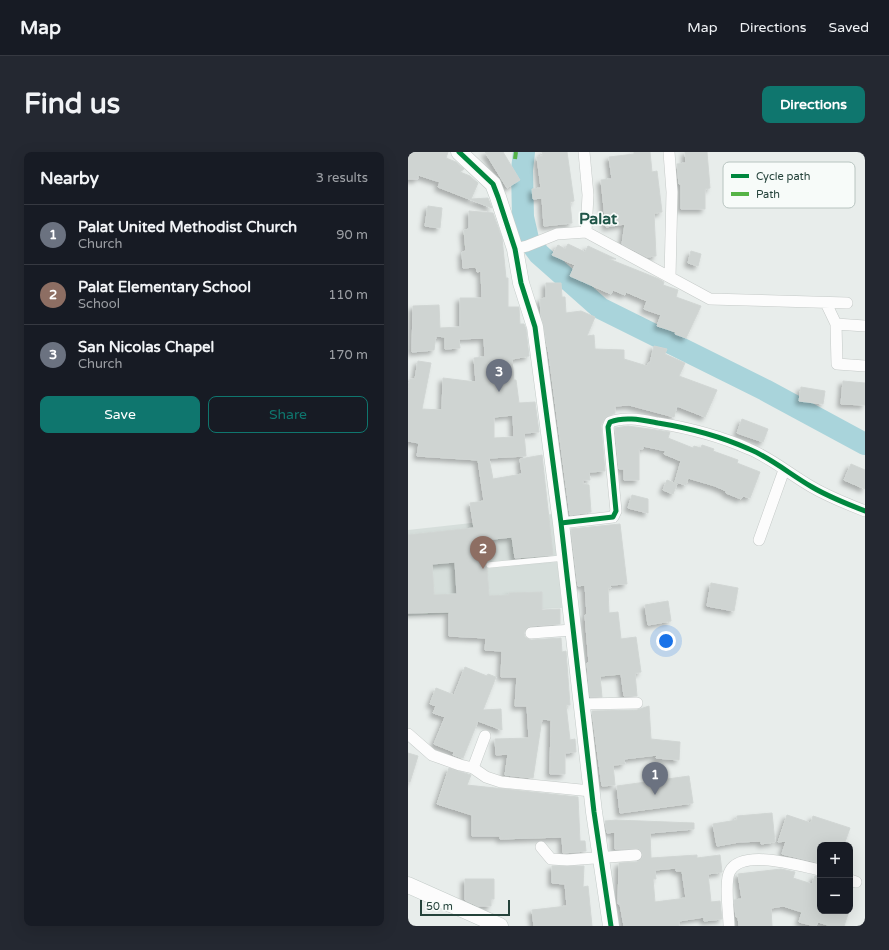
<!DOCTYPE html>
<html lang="en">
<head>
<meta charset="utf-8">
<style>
	body { margin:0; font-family:"Varela Round",sans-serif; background:#242831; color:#f1f3f6 }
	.controls { position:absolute; right:12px; bottom:12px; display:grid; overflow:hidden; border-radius:8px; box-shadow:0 4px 16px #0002 }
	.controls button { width:36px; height:36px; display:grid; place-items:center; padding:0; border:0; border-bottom:1px solid #363941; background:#171b24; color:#f1f3f6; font:20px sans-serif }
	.scale { position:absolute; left:12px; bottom:10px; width:90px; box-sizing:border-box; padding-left:4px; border:2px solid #24423a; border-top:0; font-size:11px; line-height:14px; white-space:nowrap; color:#24423a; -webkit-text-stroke:3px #f7fbf9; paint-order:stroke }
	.you { position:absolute; left:258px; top:489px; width:14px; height:14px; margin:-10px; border:3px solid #fff; border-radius:50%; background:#1a73e8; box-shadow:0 0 0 6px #1a73e833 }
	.badge { display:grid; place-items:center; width:26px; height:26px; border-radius:50%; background:#0f766e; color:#fff; font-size:13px; font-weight:700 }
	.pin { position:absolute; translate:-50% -33px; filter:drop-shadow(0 1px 2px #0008) }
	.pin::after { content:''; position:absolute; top:21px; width:14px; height:12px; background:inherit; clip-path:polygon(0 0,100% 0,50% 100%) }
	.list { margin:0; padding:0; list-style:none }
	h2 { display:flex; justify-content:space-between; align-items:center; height:52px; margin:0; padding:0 16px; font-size:17px }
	h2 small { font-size:13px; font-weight:400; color:#9ea1a6 }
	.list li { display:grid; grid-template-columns:26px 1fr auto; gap:12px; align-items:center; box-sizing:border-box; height:60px; padding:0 16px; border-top:1px solid #363941 }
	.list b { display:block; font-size:15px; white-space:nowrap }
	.list p { margin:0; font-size:13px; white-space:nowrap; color:#9ea1a6 }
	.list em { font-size:13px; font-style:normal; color:#9ea1a6 }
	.actions { display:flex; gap:8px; padding:12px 16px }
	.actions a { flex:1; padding:9px 0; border:1px solid #0f766e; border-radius:8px; text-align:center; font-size:14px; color:#0f766e }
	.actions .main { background:#0f766e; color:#fff }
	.map { position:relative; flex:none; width:457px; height:774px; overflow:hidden; border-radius:8px }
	header { display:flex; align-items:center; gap:24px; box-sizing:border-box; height:56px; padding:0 20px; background:#171b24; border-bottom:1px solid #363941 }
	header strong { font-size:19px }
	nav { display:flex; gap:22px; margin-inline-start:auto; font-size:14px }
	.intro { display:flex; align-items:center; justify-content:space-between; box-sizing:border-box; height:96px; padding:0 24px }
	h1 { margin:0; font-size:28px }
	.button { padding:10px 18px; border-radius:8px; background:#0f766e; color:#fff; font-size:14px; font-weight:700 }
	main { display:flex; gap:24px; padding:0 24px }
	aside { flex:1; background:#171b24; border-radius:8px; box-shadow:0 4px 16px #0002 }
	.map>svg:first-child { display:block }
	.built { fill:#d6dedb }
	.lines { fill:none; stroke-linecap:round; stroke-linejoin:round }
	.river { stroke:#a9d4db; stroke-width:22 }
	.building { fill:#cfd4d2; stroke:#d1d6d4; fill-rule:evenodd; filter:url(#shadow) }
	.lane-casing { stroke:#c5cac8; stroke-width:6 }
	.street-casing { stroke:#c5cac8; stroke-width:12 }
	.secondary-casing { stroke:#c3cbc8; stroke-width:17 }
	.lane { stroke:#fcfcfc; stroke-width:5.5 }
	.street { stroke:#fcfcfc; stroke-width:11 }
	.secondary { stroke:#fcfcfc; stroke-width:16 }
	.quiet { stroke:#55b346; stroke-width:4; stroke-dasharray:8 4; stroke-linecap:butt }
	.cycleway-casing { stroke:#f7fbf9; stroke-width:8 }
	.cycleway { stroke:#00873e; stroke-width:5 }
	.labels { text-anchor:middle; stroke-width:3.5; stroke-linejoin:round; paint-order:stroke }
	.quarter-label { font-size:16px; font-weight:bold; fill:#1f5548; stroke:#f7fbf9 }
	.key { fill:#f7fbf9; stroke:#b8c4c0; stroke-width:1 }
	.key-label { font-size:11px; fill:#24423a }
</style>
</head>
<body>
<header>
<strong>Map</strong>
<nav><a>Map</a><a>Directions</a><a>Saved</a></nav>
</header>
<div class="intro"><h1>Find us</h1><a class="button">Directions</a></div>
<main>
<aside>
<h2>Nearby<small>3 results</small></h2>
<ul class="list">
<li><span class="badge" style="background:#6b7280">1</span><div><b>Palat United Methodist Church</b><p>Church</p></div><em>90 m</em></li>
<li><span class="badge" style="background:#8d6e63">2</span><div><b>Palat Elementary School</b><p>School</p></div><em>110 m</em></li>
<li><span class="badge" style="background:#6b7280">3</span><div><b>San Nicolas Chapel</b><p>Church</p></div><em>170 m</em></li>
</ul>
<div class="actions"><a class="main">Save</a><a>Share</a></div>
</aside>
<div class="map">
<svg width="457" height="774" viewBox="0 0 457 774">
	<defs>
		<filter id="shadow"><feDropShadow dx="-3.5" dy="3.5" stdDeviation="2" flood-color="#0004"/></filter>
	</defs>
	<rect width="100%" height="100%" fill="#e8edeb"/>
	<path class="built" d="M144,362L154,456L0,464V378Z"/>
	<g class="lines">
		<path class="river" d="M116,0L114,18L115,65L120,87L131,102L192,156L357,238L457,292"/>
	</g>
	<path class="building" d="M0,0H40L38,6L48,10L56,17L52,20L62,24L70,31L63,47L80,46L84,56L30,35L32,30L10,23V27H0Z
		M77,0H95L112,28L99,36Z
		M134,0H159L166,49L162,50L164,71L136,74L134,46L125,47L124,37L133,36L129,5L135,4Z
		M226,0H242L244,20L249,19L254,60L246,61L248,104L239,105L214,92L217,72L198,75L193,28L204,27L201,5L226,2Z
		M277,0H299L302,36L297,37V57H273V32H271L269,12L278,11Z
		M20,54L34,56L32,76L17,74Z
		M61,59L85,61L94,86L98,126H100V155H111L112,172H116L118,177L121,204L104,207L106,228H108L111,251L127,250L131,280L116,281L118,304L81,306L85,327L114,322L112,307L134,303L145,403L107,406L104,385L77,388L78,410L77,413L79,417L81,444L101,443V441L134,440V458L152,457V472L122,474L117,478L116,481L117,485L123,488L153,486L154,500L158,499L162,553H158L162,588L167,587L168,600L157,601V622H142L143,568L134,567L125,626L97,623L100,602L88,603L87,587L121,586L119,554H107L109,525H93L94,499L77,498L78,486L41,484V460L0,461V383L66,376L62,351L76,349L70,308L9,304L11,291L0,289V237L2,227H7L10,209L23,211L14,257L34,258L35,226L68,230L66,206L77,205L76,186L51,187L52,196L37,197V185L28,184L26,198L4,200L5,154L31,153L32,176L52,175V146H74L73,119L69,120L68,115L55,116L54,100L58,99L56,78L61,77ZM105,263L106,285L86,286V265ZM47,410L49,442L26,443L24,412Z
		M160,92L177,100L180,94L208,107H201L251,127L256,130L255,133L270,138L268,145L293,154L278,186L267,182L268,180L249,174L253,163L236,157L239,149L218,140L217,143L205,138L203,142L162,124L167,113L144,103L150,93L157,97Z
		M283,99L293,102L290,114L280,111Z
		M138,131H153L154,145H157L158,161L173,159L187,165L179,184L186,183L187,197L216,198V207L239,214L240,211H242L246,194L259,197L257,202L277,211L271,224L309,238L297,265L269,254L266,265L221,253L207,254V261L198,265L193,273L197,319L181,320L182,328H175V332L181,333L183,360L162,363L141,203L133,163L132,147L138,146Z
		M435,229L457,231V253L433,252Z
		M393,235L417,239L415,252L391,249Z
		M334,267L360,277L355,290L329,281Z
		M220,274L262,280L260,286L285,296L286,294L293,296L294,293L306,297L305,299L330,308L329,311L352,320L342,346L335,344L333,347L318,341V339L307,334L280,326L278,333L267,330L273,309L256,302L258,299L235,294V297H231V328H216V317H211L207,276Z
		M443,312L457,318V337L436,328Z
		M259,328L269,332L265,342L255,338Z
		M224,343L240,347V361L220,356Z
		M212,372L219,432L202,433L203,436H200L201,461L210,460L213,487L228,485L233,520L227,521L229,544H216L213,522L192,524L194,545H182L179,511H181L177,463H179L177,433L170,434L163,377Z
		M303,431L330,436L326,459L299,454Z
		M260,449L263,469L240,473L237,453Z
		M57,515L79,524L80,522L88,525L75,558L93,557L94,578L70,569L55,606L45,603L46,600L26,592L37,565L25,561L28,554L22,552L28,536L46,543Z
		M241,554L243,587L272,590L271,608L248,606L249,603L216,607L217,612L205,613L207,633L194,634L184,559L229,558Z
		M0,601L10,604L2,630H0Z
		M41,616L63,623L59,633L170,645L172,689H177L178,699L155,701L154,685L92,687V684H64V663L29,652Z
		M281,624L285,651L212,661L209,634Z
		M364,661L367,690L353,692V689L331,690L309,694L305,672L329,668V664Z
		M379,663L403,671L405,664L442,676L436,693H412V711L374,702L378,689L370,690Z
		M208,668L286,671V677L242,681L243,706L289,703V706L312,703L314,720L300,722L303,750L312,749L314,767L296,769V765L271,769V774H216L212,752H210L211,711L229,710L234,706L235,703L231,697H207V680L199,681L197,669ZM268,716V719H274L278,746L247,750L245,727H248L247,718Z
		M144,714H176L175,735L180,734L184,774H126L124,758L159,754L157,732L144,731Z
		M373,717L387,720L385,726L404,732L407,724L412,725V759H441L436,774H423L410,770L408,774H407L391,770L394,760L375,754L363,756L364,774H331L330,765H328L326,748L334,747L330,722Z
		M57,727H86V747H83V754H70L57,748Z"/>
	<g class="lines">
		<g class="lane-casing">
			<path id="lane" d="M81,413L155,406"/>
		</g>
		<g class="street-casing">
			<path id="street" d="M176,0L180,43L178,80
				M261,0L264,40L262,125
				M107,97L119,94L149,82L178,80L302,147L439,151
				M418,151L428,172L429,212L457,214
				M428,172L457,174
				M153,371L205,365L208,359L200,275L202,270C217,264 234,268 250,271C281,276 312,284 341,297C363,306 383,323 404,335C421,345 439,352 457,359
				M351,388L376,318
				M123,481L164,478
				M173,552L229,551
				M0,582L24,603L52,613L65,616L78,625L93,630L183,639
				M65,616L77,584
				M133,695L143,707L159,708L228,703
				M442,728L448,730
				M321,774C321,762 316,729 322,719C335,696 392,714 412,718"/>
		</g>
		<g class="secondary-casing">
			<path id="secondary" d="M51,0L85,32L90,45L107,97L113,131L127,175L153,371L186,660L203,774
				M0,733L92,774"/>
		</g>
		<use href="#lane" class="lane"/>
		<use href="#street" class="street"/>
		<use href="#secondary" class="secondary"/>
		<path class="quiet" d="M107,7L108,0"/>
		<g class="cycleway-casing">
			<path id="cycleway" d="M51,0L85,32L90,45L107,97L113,131L127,175L153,371L186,660L203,774
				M153,371L205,365L208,359L200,275L202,270C217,264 234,268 250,271C281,276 312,284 341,297C363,306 383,323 404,335C421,345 439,352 457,359"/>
		</g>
		<use href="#cycleway" class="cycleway"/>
	</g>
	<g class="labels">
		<g class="quarter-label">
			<text x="190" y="72">Palat</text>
		</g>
	</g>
	<rect x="315" y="10" width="132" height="46" rx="6" class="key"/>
	<rect x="323" y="22" width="18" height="4" fill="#00873e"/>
	<rect x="323" y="40" width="18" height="4" fill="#55b346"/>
	<g class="key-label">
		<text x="348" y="28">Cycle path</text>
		<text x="348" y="46">Path</text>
	</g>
</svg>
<div class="controls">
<button>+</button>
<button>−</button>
</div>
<div class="scale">50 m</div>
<div class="you"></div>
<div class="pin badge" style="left:247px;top:643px;background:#6b7280">1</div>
<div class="pin badge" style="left:75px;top:417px;background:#8d6e63">2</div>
<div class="pin badge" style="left:91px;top:240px;background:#6b7280">3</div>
</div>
</main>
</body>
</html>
